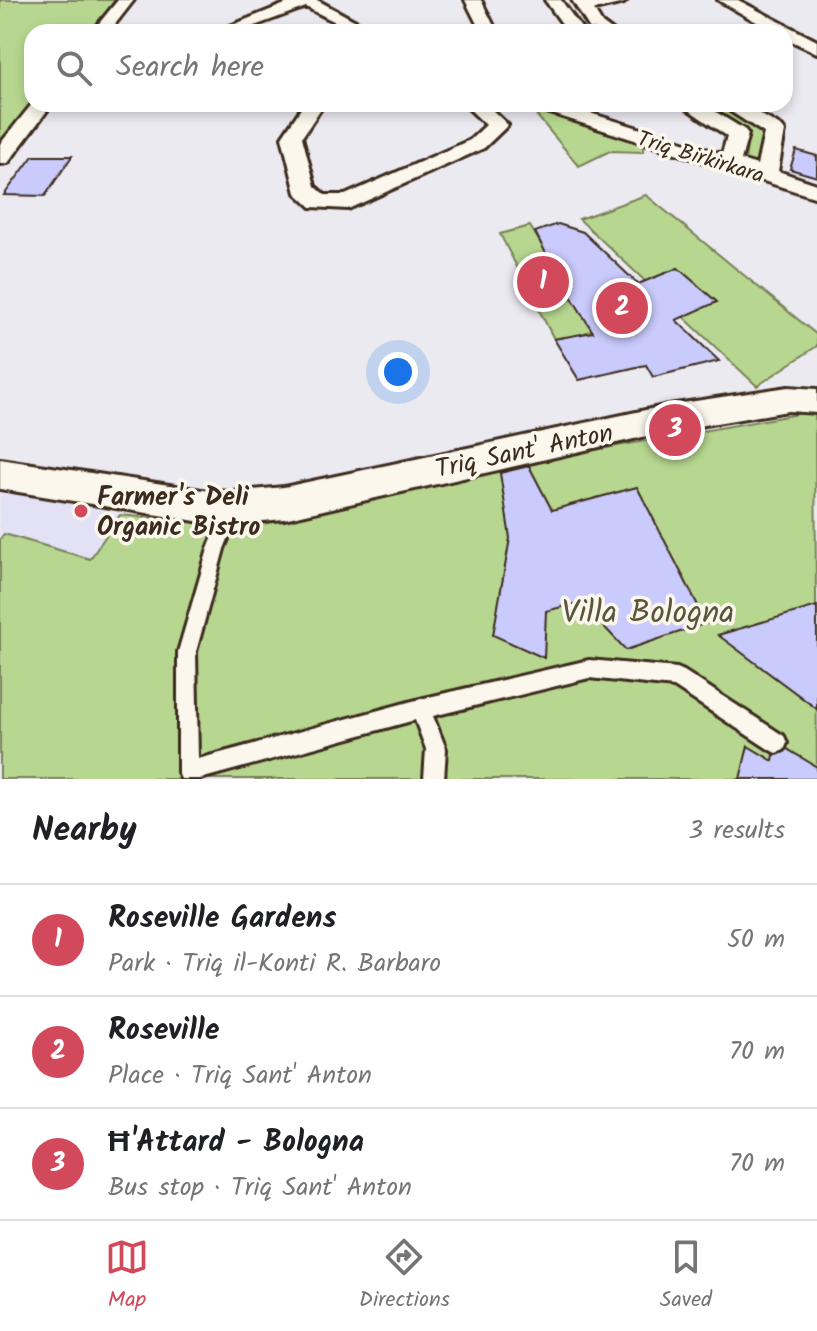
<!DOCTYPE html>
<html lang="en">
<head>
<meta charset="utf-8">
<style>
	body { margin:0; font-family:Kalam,sans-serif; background:#f6f6f6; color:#202124 }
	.you { position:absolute; left:398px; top:372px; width:28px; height:28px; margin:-20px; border:6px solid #fff; border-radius:50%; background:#1a73e8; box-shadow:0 0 0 12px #1a73e833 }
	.badge { display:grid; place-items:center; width:52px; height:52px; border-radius:50%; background:#d1495b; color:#fff; font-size:26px; font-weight:700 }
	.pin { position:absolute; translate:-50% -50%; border:4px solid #fff; box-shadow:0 2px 8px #0006 }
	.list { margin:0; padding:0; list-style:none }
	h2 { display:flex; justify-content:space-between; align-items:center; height:104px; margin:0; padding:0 32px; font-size:34px }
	h2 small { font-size:26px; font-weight:400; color:#757577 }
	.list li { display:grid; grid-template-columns:52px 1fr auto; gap:24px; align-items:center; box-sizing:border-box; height:112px; padding:0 32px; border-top:2px solid #e0e0e0 }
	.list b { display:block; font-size:30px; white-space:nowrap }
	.list p { margin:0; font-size:26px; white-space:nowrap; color:#757577 }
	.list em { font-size:26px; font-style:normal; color:#757577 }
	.icon { flex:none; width:44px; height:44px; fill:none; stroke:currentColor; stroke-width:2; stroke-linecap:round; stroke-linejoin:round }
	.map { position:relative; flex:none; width:817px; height:779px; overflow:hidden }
	.search { position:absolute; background:#fff; box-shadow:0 4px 12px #0003; left:24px; right:24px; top:24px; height:88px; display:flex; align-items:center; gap:20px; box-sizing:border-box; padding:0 28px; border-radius:24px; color:#757577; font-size:30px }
	.sheet { height:440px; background:#fff }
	nav { display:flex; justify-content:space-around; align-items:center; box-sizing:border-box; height:112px; border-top:2px solid #e0e0e0; background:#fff; font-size:22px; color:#757577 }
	nav a { display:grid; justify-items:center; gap:4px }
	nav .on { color:#d1495b }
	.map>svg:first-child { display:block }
	.built { fill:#e2e1f5 }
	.green { fill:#b7d790; stroke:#798057; stroke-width:2 }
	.building { fill:#cacbfd; stroke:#3b2a1e; stroke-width:2 }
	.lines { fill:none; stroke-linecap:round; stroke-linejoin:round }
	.lane-casing { stroke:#3b2a1e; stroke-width:6 }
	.street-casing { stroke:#3b2a1e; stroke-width:6 }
	.lane { fill:#fbf7ec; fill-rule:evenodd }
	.street { fill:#fbf7ec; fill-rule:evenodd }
	.poi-dot { fill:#d1495b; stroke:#fbf7ec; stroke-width:3 }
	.labels { text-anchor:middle; stroke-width:7; stroke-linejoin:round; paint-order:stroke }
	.far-street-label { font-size:22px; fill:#3b2a1e; stroke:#fbf7ec }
	.street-label { font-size:26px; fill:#3b2a1e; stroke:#fbf7ec }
	.poi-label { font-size:26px; font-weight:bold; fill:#3b2a1e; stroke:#fbf7ec; text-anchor:start }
	.near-park-label { font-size:32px; fill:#5a553a; stroke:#fbf7ec }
</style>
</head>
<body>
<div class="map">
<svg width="817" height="779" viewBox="0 0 817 779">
	<rect width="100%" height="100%" fill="#eceaf1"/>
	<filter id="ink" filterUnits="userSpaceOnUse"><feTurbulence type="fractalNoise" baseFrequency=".0125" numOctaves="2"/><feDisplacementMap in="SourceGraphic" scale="16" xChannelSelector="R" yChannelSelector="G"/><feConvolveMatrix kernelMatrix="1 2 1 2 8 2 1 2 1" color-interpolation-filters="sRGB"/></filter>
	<g filter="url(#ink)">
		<path class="built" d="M0,494L54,497L120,515L90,559L5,534L0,539Z"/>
		<path class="green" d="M0,0H116L90,32H32V104L0,144Z
			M527,104L643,145V152L610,151L579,166Z
			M702,104H719L765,131L758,164L745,161L749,132Z
			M646,195L817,335V346L757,386L579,219Z
			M530,226L593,330L584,333L589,343L569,347L563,337L554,339L500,234Z
			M815,411L817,779H0V539L4,534L90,559L120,515L249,527L527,462Z"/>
		<path class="building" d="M796,150L817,156V177L790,169Z
			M33,156H72L45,196L4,195Z
			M558,224L583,232L638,284L678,268L717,302L676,320L719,361L653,377L646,365L579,380L554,339L593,332L553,267L535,232Z
			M529,466L552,510L637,487L707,623L626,650L581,602L546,611L544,658L493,635L510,538L500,473Z
			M817,606V709L718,635Z
			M748,746L773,761L774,755L787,749L817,767V779H740Z"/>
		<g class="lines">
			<g class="lane-casing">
				<path id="lane" d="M232,502L238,504L240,509L224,549L196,652L198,759L420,699L589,660L677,668L684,671L784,736L787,743L784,750L777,753L770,750L674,687L589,678L433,716L446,749L444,779H424L426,749L415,720L200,779H181L178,772V652L208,549L226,504Z"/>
			</g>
			<g class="street-casing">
				<path id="street" d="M118,0H134L109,32H92Z
					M295,0H317L376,32H355L306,7L238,32H215Z
					M465,0H481L497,32H481Z
					M545,0H561L584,32H568Z
					M572,0H627L624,3L594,10L602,23L614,32L590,29Z
					M718,0H738L817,41V53L785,38V32H774Z
					M32,104H52L8,163L0,164V144Z
					M304,104H324L302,137L315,186L325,195H345L470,140L486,125L464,104H486L508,125L484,148L348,209L311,207L296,193L282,137Z
					M531,104H561L722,154L727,136L680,104H703L745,130L748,134L741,160L757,165L764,133L719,104H743L782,127L785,131L778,171L817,184V198L534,108Z
					M788,387L817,389V413L788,411L669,431L284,519L232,524L202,522L0,489V459L202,490L232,492L284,487L669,405Z"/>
			</g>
			<use href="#lane" class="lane"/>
			<use href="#street" class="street"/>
		</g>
	</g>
	<circle class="poi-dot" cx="81" cy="511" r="8"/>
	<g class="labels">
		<g class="far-street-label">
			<text transform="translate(701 156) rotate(17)" y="8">Triq Birkirkara</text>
		</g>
		<g class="street-label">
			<text transform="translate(524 450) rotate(-12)" y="9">Triq Sant' Anton</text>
		</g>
		<g class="poi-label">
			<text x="97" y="505">Farmer's Deli<tspan x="97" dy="30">Organic Bistro</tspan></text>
		</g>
		<g class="near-park-label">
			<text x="648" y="622">Villa Bologna</text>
		</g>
	</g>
</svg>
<div class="you"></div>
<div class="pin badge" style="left:543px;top:282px">1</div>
<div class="pin badge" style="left:622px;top:308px">2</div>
<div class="pin badge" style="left:675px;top:430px">3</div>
<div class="search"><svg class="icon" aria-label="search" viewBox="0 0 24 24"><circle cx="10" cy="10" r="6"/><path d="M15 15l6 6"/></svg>Search here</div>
</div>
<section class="sheet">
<h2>Nearby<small>3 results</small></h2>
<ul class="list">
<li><span class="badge">1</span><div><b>Roseville Gardens</b><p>Park · Triq il-Konti R. Barbaro</p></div><em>50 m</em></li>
<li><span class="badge">2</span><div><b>Roseville</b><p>Place · Triq Sant' Anton</p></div><em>70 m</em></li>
<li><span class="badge">3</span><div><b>Ħ'Attard - Bologna</b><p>Bus stop · Triq Sant' Anton</p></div><em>70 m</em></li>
</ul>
</section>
<nav>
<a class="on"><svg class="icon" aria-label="map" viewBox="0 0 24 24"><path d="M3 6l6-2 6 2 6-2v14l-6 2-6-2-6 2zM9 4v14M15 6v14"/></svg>Map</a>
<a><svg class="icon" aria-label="directions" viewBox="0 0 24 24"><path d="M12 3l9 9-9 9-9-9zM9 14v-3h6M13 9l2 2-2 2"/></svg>Directions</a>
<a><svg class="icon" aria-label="saved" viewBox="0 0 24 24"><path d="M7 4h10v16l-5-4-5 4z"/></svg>Saved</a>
</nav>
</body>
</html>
